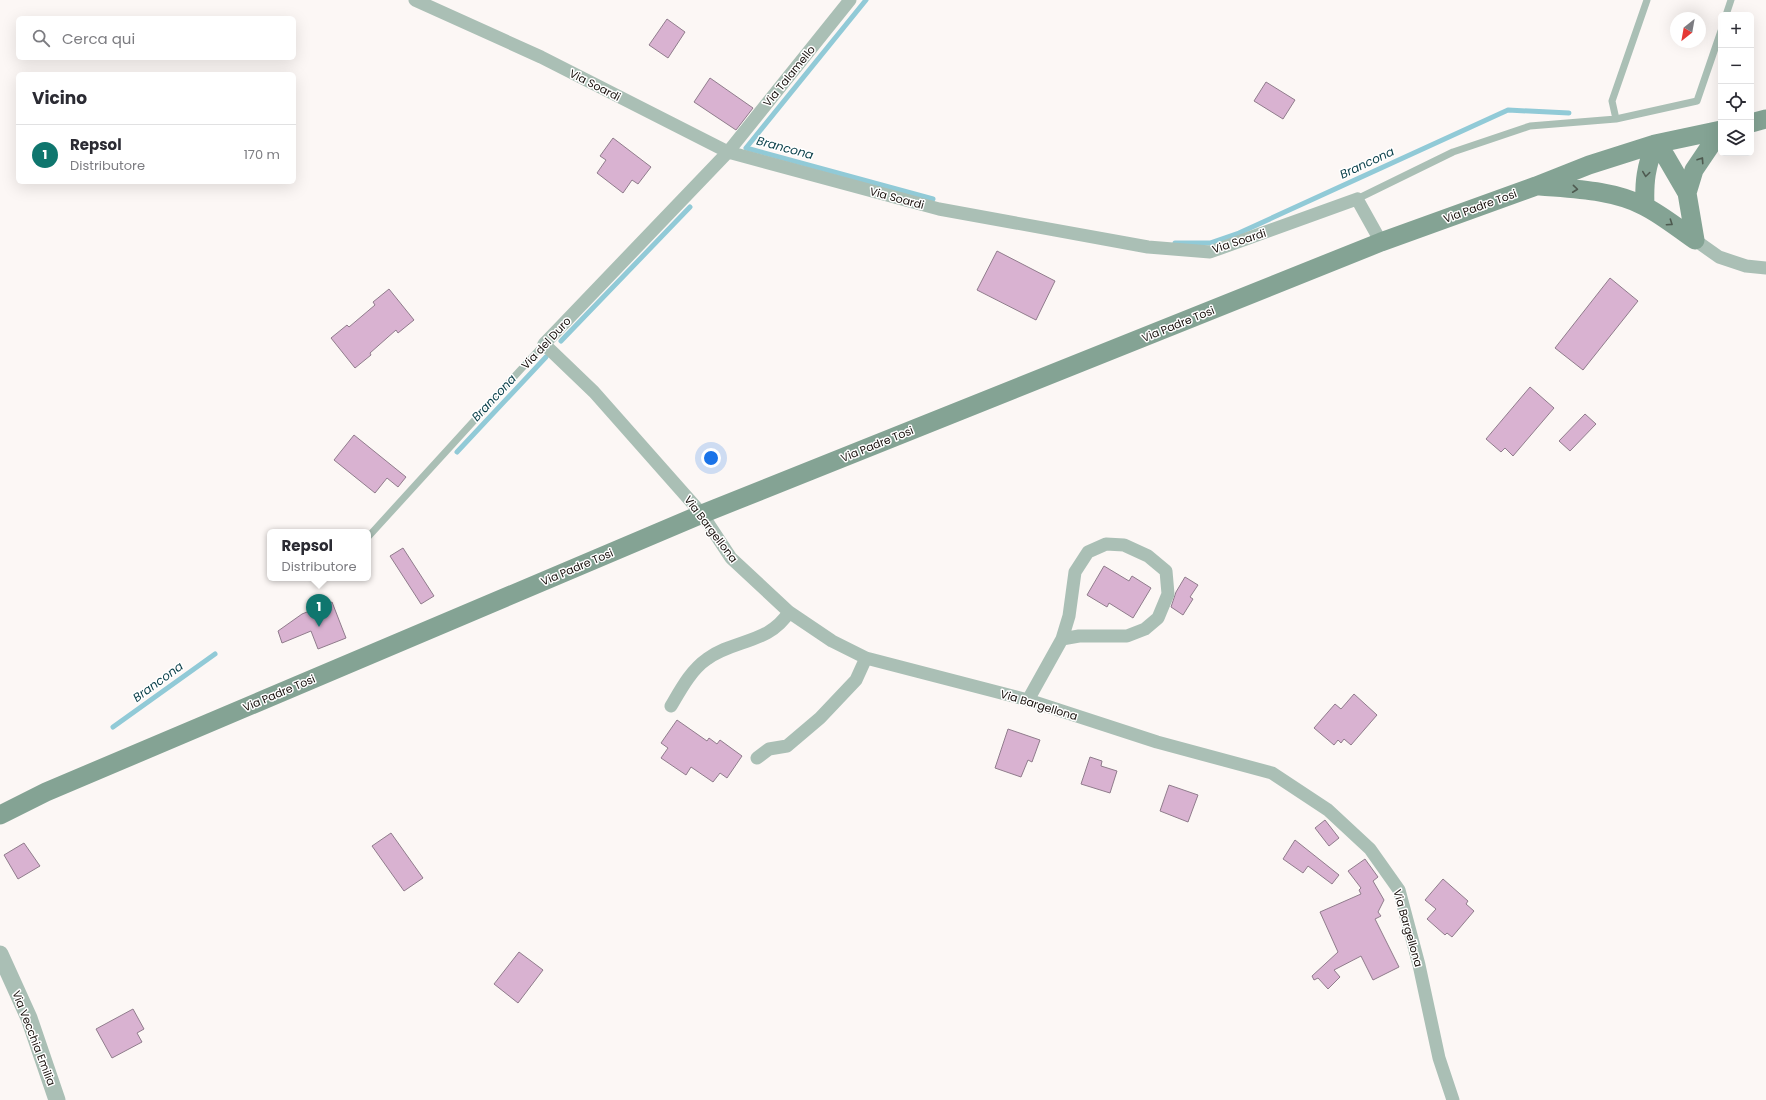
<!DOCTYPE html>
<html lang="it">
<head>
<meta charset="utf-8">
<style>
	body { margin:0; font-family:Poppins,sans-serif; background:#f2f2f3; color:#2b2b33 }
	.controls { position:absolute; right:12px; top:12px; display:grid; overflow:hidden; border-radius:6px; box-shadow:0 4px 16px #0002 }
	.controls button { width:36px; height:36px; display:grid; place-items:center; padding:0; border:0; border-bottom:1px solid #e1e1e2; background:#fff; color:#2b2b33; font:20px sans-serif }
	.compass { position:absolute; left:1670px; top:12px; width:36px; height:36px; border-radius:50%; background:#fff; box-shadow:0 4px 16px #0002; rotate:211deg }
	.you { position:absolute; left:711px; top:458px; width:14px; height:14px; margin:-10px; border:3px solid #fff; border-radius:50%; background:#1a73e8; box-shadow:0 0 0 6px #1a73e833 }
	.badge { display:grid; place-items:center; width:26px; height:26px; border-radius:50%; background:#0f766e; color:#fff; font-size:13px; font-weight:700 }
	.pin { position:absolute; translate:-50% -33px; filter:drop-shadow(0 1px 2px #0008) }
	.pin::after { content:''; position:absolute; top:21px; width:14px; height:12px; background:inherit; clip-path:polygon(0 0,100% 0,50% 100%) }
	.popup { position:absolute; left:267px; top:529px; width:104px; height:52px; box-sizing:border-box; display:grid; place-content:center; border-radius:6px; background:#fff; filter:drop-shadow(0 1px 3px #0005); font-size:13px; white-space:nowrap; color:#7c7c81 }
	.popup b { font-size:15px; color:#2b2b33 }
	.popup::after { content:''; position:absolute; left:50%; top:100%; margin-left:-8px; border:8px solid transparent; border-top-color:#fff }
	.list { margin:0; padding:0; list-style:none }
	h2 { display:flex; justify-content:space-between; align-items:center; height:52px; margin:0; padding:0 16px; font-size:17px }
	h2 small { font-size:13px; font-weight:400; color:#7c7c81 }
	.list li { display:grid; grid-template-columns:26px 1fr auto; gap:12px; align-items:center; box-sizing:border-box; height:60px; padding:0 16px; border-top:1px solid #e1e1e2 }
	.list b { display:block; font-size:15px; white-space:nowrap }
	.list p { margin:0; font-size:13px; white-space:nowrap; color:#7c7c81 }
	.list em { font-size:13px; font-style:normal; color:#7c7c81 }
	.icon { flex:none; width:22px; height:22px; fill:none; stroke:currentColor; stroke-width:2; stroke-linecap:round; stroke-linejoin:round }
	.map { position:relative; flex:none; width:1766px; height:1100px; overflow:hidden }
	.search { position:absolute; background:#fff; box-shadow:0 4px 16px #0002; left:16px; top:16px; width:280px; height:44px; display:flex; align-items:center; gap:10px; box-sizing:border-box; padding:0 14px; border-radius:6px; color:#7c7c81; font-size:15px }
	.panel { position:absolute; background:#fff; box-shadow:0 4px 16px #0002; left:16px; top:72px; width:280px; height:112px; border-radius:6px }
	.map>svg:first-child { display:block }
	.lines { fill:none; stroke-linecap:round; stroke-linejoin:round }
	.stream { stroke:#91cad7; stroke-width:5 }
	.building { fill:#d9b2d1; stroke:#907c8c }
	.service { stroke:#aabfb5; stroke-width:7 }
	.minor { stroke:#aabfb5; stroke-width:13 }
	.tertiary { stroke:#aabfb5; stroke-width:17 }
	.secondary { stroke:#84a394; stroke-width:19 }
	.oneway { stroke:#4e5a50 }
	.labels { text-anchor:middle; stroke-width:3; stroke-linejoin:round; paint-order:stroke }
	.street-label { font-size:11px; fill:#18100c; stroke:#fff }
	.water-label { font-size:12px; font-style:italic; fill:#083e48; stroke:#fff }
</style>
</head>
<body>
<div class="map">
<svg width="1766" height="1100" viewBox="0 0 1766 1100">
	<rect width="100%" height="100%" fill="#fcf7f5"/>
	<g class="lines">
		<path class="stream" d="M866,0L746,148L933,199
			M1175,243H1210L1239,233L1508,110L1569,113
			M561,341L690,207
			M457,452L546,357
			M113,727L215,654"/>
	</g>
	<path class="building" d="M667,19L685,32L668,58L649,45Z
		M710,78L753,108L736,130L694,102Z
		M1266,82L1295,100L1283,119L1254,101Z
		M613,138L651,167L638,184L632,180L623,193L597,173L606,160L600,156Z
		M997,251L1055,281L1036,320L977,290Z
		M1610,278L1638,301L1583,370L1555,348Z
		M389,289L414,320L398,333L396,330L370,353L371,355L355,368L331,338L347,325L349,327L375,305L373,302Z
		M1530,387L1554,408L1513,456L1505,448L1501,452L1486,439Z
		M1585,414L1596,424L1570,451L1559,441Z
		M354,435L406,477L398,487L387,478L375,493L334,460Z
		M403,548L434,596L421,604L390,556Z
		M1104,566L1129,581L1132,576L1151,588L1133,618L1109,603L1107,607L1087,595Z
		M1185,577L1198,585L1190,597L1193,599L1183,615L1171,607L1176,592Z
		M332,602L346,638L318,649L311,631L282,643L278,631L302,614Z
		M1354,694L1377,715L1351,745L1344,739L1341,743L1338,740L1334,745L1314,728L1335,704L1341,709Z
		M677,720L707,741L709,738L717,744L720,740L742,756L727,778L720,773L713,782L691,767L686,775L661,758L668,748L661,743Z
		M1008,729L1040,740L1032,762L1028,760L1021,777L995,768Z
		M1090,757L1102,761L1101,766L1117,771L1110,793L1081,784Z
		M1169,785L1198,795L1188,822L1160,811Z
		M1325,820L1339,838L1329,846L1315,828Z
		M391,833L423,878L404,891L372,846Z
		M1295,840L1339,875L1332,884L1308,866L1303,873L1283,859Z
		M24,843L40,866L18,879L4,855Z
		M1365,859L1378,877L1373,881L1384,900L1378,912L1381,916L1375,919L1399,967L1373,980L1361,956L1334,970L1340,977L1328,989L1318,978L1314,980L1312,976L1338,952L1320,912L1361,894L1359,890L1361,888L1348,871Z
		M1443,879L1468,901L1466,904L1474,911L1452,937L1447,933L1445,935L1427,919L1436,909L1425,900Z
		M519,952L543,970L518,1003L494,984Z
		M133,1009L144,1029L137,1033L142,1042L112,1058L96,1029Z"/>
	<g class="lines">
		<path class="service" d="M1726,15L1731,0
			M1616,119L1697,101L1721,31
			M1357,199L1453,152L1530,126L1616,119L1612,101L1647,0
			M368,537L544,344"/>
		<path class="minor" d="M415,0L541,57L728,152L939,209L1148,247L1210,252L1357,199L1381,242
			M850,0L728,152L544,344L594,392L702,514L731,558L789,612L832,641L866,658L1028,700L1157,742L1272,773L1328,810L1370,849L1399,890L1419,965L1439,1058L1453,1100
			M1695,240L1719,257L1746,266L1766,268
			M1028,700L1062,639L1069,616L1075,572L1088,552L1106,544L1124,545L1148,556L1166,571L1168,594L1158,618L1145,629L1127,636H1079L1062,639
			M671,706C681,689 691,670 707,659C734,639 769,644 789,612
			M757,758L769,749L787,746L820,718L856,680L866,658"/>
		<path class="tertiary" d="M0,954L29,1018L57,1100"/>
		<path class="secondary" d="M1751,123L1766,119
			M1655,144L1666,157L1687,193L1695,240
			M1540,186C1574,189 1613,190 1644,206C1662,215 1679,229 1695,240
			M1687,193L1694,170L1721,130
			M1645,206C1644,181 1646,167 1655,144
			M0,815L46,792L702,514L1381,242L1536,186L1589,165L1655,144L1721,130"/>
	</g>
	<defs><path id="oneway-chevron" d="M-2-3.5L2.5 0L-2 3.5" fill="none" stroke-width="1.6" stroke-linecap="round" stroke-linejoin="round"/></defs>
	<g class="oneway">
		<use href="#oneway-chevron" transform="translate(1701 160) rotate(-56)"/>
		<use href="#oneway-chevron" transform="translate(1646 174) rotate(98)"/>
		<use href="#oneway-chevron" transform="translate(1575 189) rotate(6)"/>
		<use href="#oneway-chevron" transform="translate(1670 223) rotate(34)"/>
	</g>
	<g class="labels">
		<g class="street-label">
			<text transform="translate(789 76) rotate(-51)" y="4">Via Talamello</text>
			<text transform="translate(595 85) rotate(27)" y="4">Via Soardi</text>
			<text transform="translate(897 198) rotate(15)" y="4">Via Soardi</text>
			<text transform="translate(1480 206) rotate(-20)" y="4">Via Padre Tosi</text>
			<text transform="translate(1239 241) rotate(-18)" y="4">Via Soardi</text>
			<text transform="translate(1178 324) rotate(-22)" y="4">Via Padre Tosi</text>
			<text transform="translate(546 343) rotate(-47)" y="4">Via del Duro</text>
			<text transform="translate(877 444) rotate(-22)" y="4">Via Padre Tosi</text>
			<text transform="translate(711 529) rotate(53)" y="4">Via Bargellona</text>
			<text transform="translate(577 567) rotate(-23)" y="4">Via Padre Tosi</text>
			<text transform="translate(279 693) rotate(-23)" y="4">Via Padre Tosi</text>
			<text transform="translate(1039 705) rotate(17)" y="4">Via Bargellona</text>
			<text transform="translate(1408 928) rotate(74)" y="4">Via Bargellona</text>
			<text transform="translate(34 1038) rotate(69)" y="4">Via Vecchia Emilia</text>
		</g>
		<g class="water-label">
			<text transform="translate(785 148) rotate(15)" y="4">Brancona</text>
			<text transform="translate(1367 163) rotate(-25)" y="4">Brancona</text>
			<text transform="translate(494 398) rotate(-47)" y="4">Brancona</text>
			<text transform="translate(158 682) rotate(-36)" y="4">Brancona</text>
		</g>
	</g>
</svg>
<div class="controls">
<button>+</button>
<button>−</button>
<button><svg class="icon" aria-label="locate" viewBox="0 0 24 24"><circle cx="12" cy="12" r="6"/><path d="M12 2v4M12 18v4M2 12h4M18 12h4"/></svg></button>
<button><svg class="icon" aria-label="layers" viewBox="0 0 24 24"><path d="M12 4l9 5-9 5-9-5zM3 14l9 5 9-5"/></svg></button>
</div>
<svg class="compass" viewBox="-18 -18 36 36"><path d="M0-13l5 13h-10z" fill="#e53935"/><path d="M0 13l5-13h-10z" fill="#7c7c81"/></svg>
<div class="you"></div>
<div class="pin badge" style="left:319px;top:627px">1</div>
<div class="popup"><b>Repsol</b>Distributore</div>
<div class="search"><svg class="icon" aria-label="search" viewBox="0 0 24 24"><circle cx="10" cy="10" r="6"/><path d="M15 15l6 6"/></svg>Cerca qui</div>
<section class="panel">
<h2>Vicino<small></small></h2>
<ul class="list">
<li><span class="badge">1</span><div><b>Repsol</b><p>Distributore</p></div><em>170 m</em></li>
</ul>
</section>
</div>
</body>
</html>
